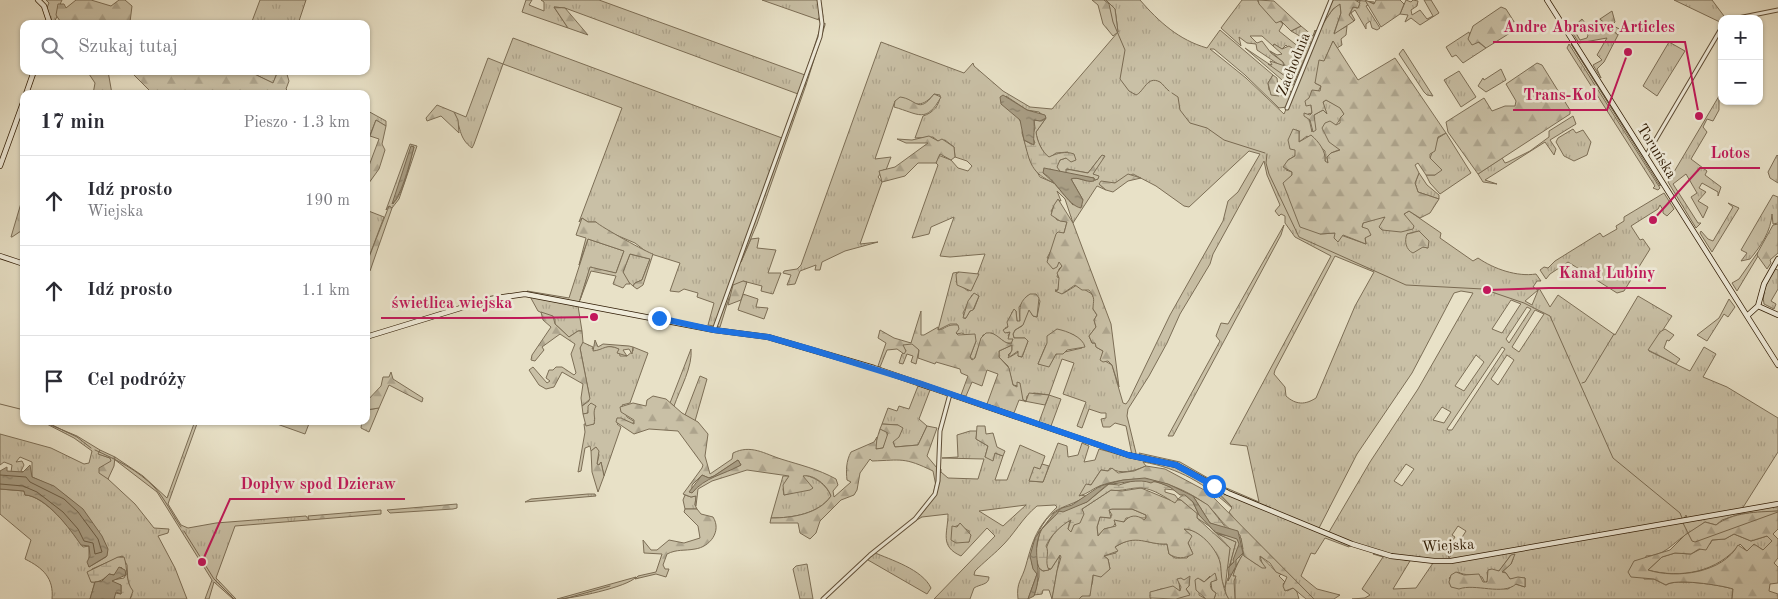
<!DOCTYPE html>
<html lang="pl">
<head>
<meta charset="utf-8">
<style>
	body { margin:0; font-family:"Old Standard TT",serif; background:#f7f7f7; color:#2b2b33 }
	.controls { position:absolute; right:15px; top:15px; display:grid; overflow:hidden; border-radius:10px; box-shadow:0 1px 4px #0004 }
	.controls button { width:45px; height:45px; display:grid; place-items:center; padding:0; border:0; border-bottom:1px solid #e1e1e2; background:#fff; color:#2b2b33; font:25px sans-serif }
	.stop { position:absolute; width:15px; height:15px; margin:-11px; border:4px solid #1a73e8; border-radius:50%; background:#fff }
	.stop.end { background:#1a73e8; border-color:#fff; box-shadow:0 1px 5px #0008 }
	.list { margin:0; padding:0; list-style:none }
	h2 { display:flex; justify-content:space-between; align-items:center; height:65px; margin:0; padding:0 20px; font-size:21px }
	h2 small { font-size:16px; font-weight:400; color:#7c7c81 }
	.list li { display:grid; grid-template-columns:32px 1fr auto; gap:15px; align-items:center; box-sizing:border-box; height:90px; padding:0 20px; border-top:1px solid #e1e1e2 }
	.list b { display:block; font-size:19px; white-space:nowrap }
	.list p { margin:0; font-size:16px; white-space:nowrap; color:#7c7c81 }
	.list em { font-size:16px; font-style:normal; color:#7c7c81 }
	.icon { flex:none; width:28px; height:28px; fill:none; stroke:currentColor; stroke-width:2; stroke-linecap:round; stroke-linejoin:round }
	.map { position:relative; flex:none; width:1778px; height:599px; overflow:hidden }
	.search { position:absolute; background:#fff; box-shadow:0 1px 4px #0004; left:20px; top:20px; width:350px; height:55px; display:flex; align-items:center; gap:12px; box-sizing:border-box; padding:0 18px; border-radius:10px; color:#7c7c81; font-size:19px }
	.panel { position:absolute; background:#fff; box-shadow:0 1px 4px #0004; left:20px; top:90px; width:350px; height:335px; border-radius:10px }
	.map>svg:first-child { display:block }
	.grass { fill:url(#grass-tufts); stroke:#7c6e56; fill-rule:evenodd }
	.forest { fill:url(#forest-firs); stroke:#7c6e56; fill-rule:evenodd }
	.wetland { fill:url(#wetland-marsh); stroke:#7c6e56 }
	.garden { fill:url(#garden-dots); stroke:#7c6e56 }
	.pitch { fill:#c9c0a6; stroke:#7c6e56 }
	.water { fill:url(#water-ripples); stroke:#796a52 }
	.lines { fill:none; stroke-linecap:round; stroke-linejoin:round }
	.shore { stroke:#6c5d45; stroke-width:1 }
	.stream { stroke:#796a52; stroke-width:1 }
	.street-casing { stroke:#5e4d36; stroke-width:5 }
	.secondary-casing { stroke:#301c05; stroke-width:6 }
	.street { stroke:#f0ecdb; stroke-width:3 }
	.secondary { stroke:#f0ecdb; stroke-width:4.5 }
	.route { stroke:#1a73e8; stroke-width:6 }
	.labels { text-anchor:middle; stroke-width:5; stroke-linejoin:round; paint-order:stroke }
	.street-label { font-size:15px; fill:#301c05; stroke:#f0ecdb }
	.leader { fill:none; stroke:#c2185b; stroke-width:2 }
	.callout-dot { fill:#c2185b; stroke:#f0ecdb; stroke-width:2 }
	.callout-label { font-size:16px; text-anchor:middle; font-weight:bold; fill:#c2185b; stroke:#f0ecdb; stroke-width:5; stroke-linejoin:round; paint-order:stroke }
</style>
</head>
<body>
<div class="map">
<svg width="1778" height="599" viewBox="0 0 1778 599">
	<defs>
		<pattern id="grass-tufts" width="24" height="20" patternUnits="userSpaceOnUse" patternTransform="scale(1.25)"><rect width="24" height="20" fill="#c9c0a6"/><path d="M3 7l-1-3M5 7V3M7 7l1-3M15 17l-1-3M17 17v-4M19 17l1-3" fill="none" stroke="#ada48d"/></pattern>
		<pattern id="forest-firs" width="22" height="20" patternUnits="userSpaceOnUse" patternTransform="scale(1.25)"><rect width="22" height="20" fill="#c9c0a6"/><path d="M5 1l3.5 6h-7zM16 11l3.5 6h-7z" fill="#ada48d"/></pattern>
		<pattern id="wetland-marsh" width="20" height="14" patternUnits="userSpaceOnUse" patternTransform="scale(1.25)"><rect width="20" height="14" fill="#c9c0a6"/><path d="M1 5h8M5 5V1M11 12h8M15 12V8" fill="none" stroke="#ada48d"/></pattern>
		<pattern id="garden-dots" width="8" height="8" patternUnits="userSpaceOnUse" patternTransform="scale(1.25)"><rect width="8" height="8" fill="#c9c0a6"/><path d="M2 2h.1M6 6h.1" fill="none" stroke="#ada48d" stroke-width="1.8" stroke-linecap="round"/></pattern>
		<pattern id="water-ripples" width="26" height="14" patternUnits="userSpaceOnUse" patternTransform="scale(1.25)"><rect width="26" height="14" fill="#a99e85"/><path d="M2 4q2-2 4 0t4 0M15 11q2-2 4 0t4 0" fill="none" stroke="#8a806b"/></pattern>
	</defs>
	<rect width="100%" height="100%" fill="#e8e1c7"/>
	<filter id="stains"><feTurbulence type="fractalNoise" baseFrequency=".004" numOctaves="4"/><feColorMatrix values="0 0 0 0 .2 0 0 0 0 .09 0 0 0 0 .02 0 0 0 .5 -.17"/></filter>
	<radialGradient id="worn" r=".72"><stop offset=".6" stop-color="#630" stop-opacity="0"/><stop offset="1" stop-color="#630" stop-opacity=".3"/></radialGradient>
	<path class="grass" d="M46,0H62C58,7 59,17 53,23H47L45,12L49,3Z
		M260,0H306L298,24H251Z
		M526,0H532L529,5L544,11V2L541,0H599L805,75L821,26L825,23V25L806,85L802,84L798,94L565,8L554,7L568,28L522,12Z
		M762,0H819L821,19L818,18L819,20Z
		M1106,0H1140C1159,22 1179,40 1207,48L1220,30L1273,75L1268,83L1269,90L1280,94L1279,85L1289,89L1292,94C1299,77 1325,8 1340,4L1341,13L1334,33L1347,26L1346,35L1341,39L1342,45L1337,48L1333,41L1315,83L1321,86L1311,105L1312,113L1308,114L1312,132L1314,115L1323,110V102L1326,100L1340,107L1344,114L1336,125L1333,143L1341,149L1331,153L1327,157L1328,164L1325,161V151L1307,136L1299,142V131L1295,156L1288,160L1286,170L1292,172V175L1289,178L1320,234L1335,233L1366,244L1365,237L1371,235L1362,227L1363,223L1380,217L1407,220L1404,214L1409,211L1441,233L1440,238L1473,261L1478,258C1494,269 1517,277 1536,274L1541,281H1537L1533,287L1538,290L1525,301L1532,305L1539,288L1550,307L1558,295L1615,335L1638,296L1672,316L1649,351L1690,371L1704,347L1716,354L1703,377L1727,387L1778,418V452L1742,509L1687,518L1686,515L1684,519L1459,558L1441,560L1392,555L1352,543L1228,491L1176,463L1140,456L1139,453L1180,462L1208,478H1213L1217,484L1259,502L1247,446L1230,444L1331,256L1295,237L1285,223V216L1281,214L1279,216L1275,211L1280,205L1267,175L1264,161L1213,254L1210,264L1180,314L1167,343L1149,376L1128,409L1127,416L1136,453L1135,455H1132L1126,426L1115,423L1110,427H1103L1101,419L1106,418V413H1101L1089,409L1082,428L1077,426L1086,402L1063,394L1074,363L1062,359L1049,395L1061,399L1051,426L1039,422L1049,395L1034,393L1027,396L1026,402L1023,400L1018,386L1013,385L1008,366L999,357V351L1012,345V351L1008,355L1010,357L1020,351L1018,356L1022,357L1028,341L1025,338H1014L1013,334L1015,330L1022,326L1029,309L1033,316L1037,317L1040,301L1036,295L1027,296L1019,307L1020,322L1017,321L1016,311L1012,312L1009,326L1005,328L1007,333L1010,332L1008,336L1013,339V343H1006L992,333L983,335L974,360L970,357L976,341L962,333L956,334L957,324H950L938,330L953,273L959,272L956,282L968,291L972,289L985,254L950,257L940,256L954,217L931,227L929,234L912,238L938,165L936,163L938,155L951,160L958,168L968,171L972,166L967,161L955,157L954,147L945,140L938,141L933,137L915,138L923,116C933,113 940,105 940,95L934,94C920,111 914,101 895,101L875,159L891,157L886,170H883L878,177L882,182L860,244L878,242L845,251L822,262L820,270H815L816,265L800,271L795,284L787,285L791,275L783,273L784,271L797,269L801,265L881,42L964,73L973,63L974,66L1003,91L1030,107L1052,109L1118,32L1115,9ZM1210,49H1214L1245,75L1279,108L1287,107L1284,114L1246,78ZM1006,96L1027,110L1039,112L1046,118L1036,132C1037,141 1042,152 1049,158L1056,153L1068,152L1066,158L1060,160L1056,167L1062,174H1066L1067,169L1088,173L1102,155L1093,174L1098,179C1088,184 1081,176 1071,179L1083,200L1073,205L1054,183L1040,177L1030,160L1022,133L1023,126ZM1249,151L1260,154L1238,192L1228,201L1223,221L1170,315L1129,400L1126,404L1123,403L1112,365L1105,361L1103,351L1096,347V343H1092L1089,336L1096,327L1094,320L1097,315L1093,309L1095,301L1092,294L1077,285L1064,293L1055,290H1058L1060,278L1057,277L1059,269L1062,266L1060,262L1047,258L1060,234L1064,233L1067,222L1057,220L1051,211L1058,200L1061,201L1057,191L1065,199L1073,223L1097,186L1106,190L1099,184L1115,183L1133,174L1156,186L1184,206L1189,207ZM1419,231L1424,236L1428,248L1423,247L1407,234ZM1335,256L1374,272L1355,306L1316,398C1305,405 1296,405 1286,396L1285,387L1274,374L1275,370ZM1461,291L1473,293L1418,389L1370,462L1329,532L1319,528L1357,454L1412,373L1454,293ZM972,295L979,296L974,309L970,311L965,319L963,313ZM1511,300L1521,304L1520,305L1502,333L1492,329ZM1527,307L1531,309L1509,343L1506,339ZM1535,310L1544,314L1519,352L1512,347ZM1068,333L1074,335L1082,348L1056,354L1049,366L1038,364L1046,345ZM1502,347L1505,349L1452,430H1448L1447,429ZM1476,355L1484,362L1464,391L1455,386ZM1507,355L1514,360L1498,385L1491,379ZM1442,407L1451,412L1444,423L1433,420ZM1406,464L1414,469L1402,486L1394,481ZM1458,526L1466,531L1449,558L1446,551L1455,537L1452,535Z
		M1242,0H1258V2L1283,24L1279,31L1305,52L1307,48L1297,41L1300,38L1311,44L1293,85L1289,86L1245,48L1284,74L1289,80H1293L1289,69L1299,60L1286,45L1282,49L1274,44L1273,46L1262,36H1250L1257,43L1262,41L1271,53L1283,62L1284,68L1257,50L1256,44L1247,43L1239,37L1241,46L1221,28Z
		M1355,0L1374,2L1375,4L1366,1L1368,5L1366,6L1380,28L1377,30L1372,28L1370,21L1366,24V29L1355,10L1351,13L1355,20L1354,21L1349,16L1353,7L1358,8L1360,1Z
		M1406,0L1411,2L1413,0L1418,1L1417,6L1411,10L1412,15L1420,10L1427,19L1433,16L1424,0H1431L1439,13L1420,25L1411,18L1405,22L1408,15L1400,14Z
		M1674,0H1712L1724,16L1722,23Z
		M1582,19L1588,27L1600,19L1618,35L1604,62L1597,69L1601,78L1593,65L1602,60L1597,55L1607,38L1579,43L1570,29L1573,28L1580,40L1587,38L1588,35L1580,23L1574,26Z
		M1301,26L1313,36L1315,30L1316,31L1312,43L1291,31Z
		M1469,32L1470,36L1486,48L1463,63L1456,55L1452,57L1446,47Z
		M513,38L782,138L741,262L751,239L759,238L757,248L776,250L768,273H781L773,294L761,291L762,286L743,281L729,298L720,327L708,325L714,303L697,297L698,293L684,289L679,292L670,291L680,263L648,253L635,243L602,229L596,222H588L582,218L579,222L622,108L503,64L474,144L472,148C458,138 461,126 454,112L466,117L488,58L503,64Z
		M1669,42L1685,51L1657,96L1643,86Z
		M1569,44L1660,188L1658,190L1653,188L1655,186L1567,48Z
		M1571,44L1660,183V186Z
		M1403,49L1433,96L1427,95L1424,92L1399,54Z
		M1501,69L1506,80L1486,92L1478,86L1483,78L1484,80Z
		M248,71H278L273,83Z
		M1459,71L1476,97L1461,107L1444,80Z
		M1719,96V110L1713,121L1707,119L1703,127L1707,132L1691,159L1707,171L1705,175L1721,187L1718,196V192L1702,183L1699,188L1706,192L1698,201L1708,207L1703,218L1691,197L1697,193L1686,174L1673,184L1698,223H1701L1696,228L1668,182Z
		M366,110L386,121V126L376,120L370,135L366,134Z
		M1573,116L1576,124L1550,140L1556,149L1554,155L1545,142L1485,180L1497,184L1483,182L1478,174L1502,158L1505,163L1508,162L1530,151L1549,137V131Z
		M1573,129L1576,133L1583,130L1591,142L1587,155L1574,161L1564,156L1556,142L1558,138Z
		M1446,133L1471,173L1440,194L1430,183L1426,175H1435L1441,169L1430,158L1438,138Z
		M410,144L417,146L399,199L392,208L389,206L386,210ZM412,146L414,147C409,164 405,191 393,204Z
		M1777,155L1778,156V183L1770,178L1768,172Z
		M1419,173L1427,185L1439,195V199L1418,192L1415,183Z
		M24,193V229L12,237H11Z
		M1664,193L1674,209L1667,216L1663,213V210L1660,205L1658,209L1631,226L1640,240L1643,239L1650,249L1624,291L1617,293L1568,262L1550,274L1546,279L1540,270L1544,267L1548,268L1555,261L1600,233L1603,237L1617,229L1616,226L1624,221V217Z
		M1773,195L1778,197V223L1773,224L1772,214C1771,231 1761,246 1750,259L1741,261L1747,253L1741,250Z
		M1728,203L1739,208L1712,252L1700,233L1701,231L1708,239L1713,241L1733,207Z
		M366,210L384,217L366,265Z
		M1284,225L1281,235L1173,436H1168L1220,341L1216,336L1221,323L1228,324Z
		M588,239L624,251L616,273L590,268L578,306L582,331H578L569,337L555,324V319L538,311L527,291L569,298Z
		M1758,252V256L1737,291L1732,283L1739,279Z
		M630,254L650,259L642,280L635,283L633,286L625,279L623,272Z
		M1775,269L1778,270V289L1771,301L1776,304L1774,309L1764,304C1761,291 1769,279 1775,269Z
		M743,294L758,299L756,307L768,308L764,319L738,310Z
		M1729,299L1735,307L1728,317L1724,314L1707,341L1697,335L1719,318Z
		M582,342L593,347L592,349C602,347 609,345 619,348L620,356H627L633,351V347L648,353L630,403L622,405L627,417L635,422L631,424L625,420L617,424L621,427L604,476L601,462L599,465L597,464L599,455L596,447L591,451L590,446L585,448L581,471L578,472L585,432L584,424H594L593,411L596,406L588,410V413L583,414L582,406L589,401V394L580,348Z
		M904,343H912L919,350L916,364L911,362L913,356L907,354L903,364L899,363L902,354L906,351L903,346Z
		M691,349C693,366 680,389 674,406L670,403Z
		M700,376L707,379L695,421L685,415Z
		M918,386L930,390L919,419L927,426L918,445L895,447L893,442L896,437L898,425L882,424L888,408L897,411L899,406L909,409Z
		M379,408L369,432L361,428L362,421H366V410Z
		M41,421L77,436L100,450L99,454L110,458L112,461L106,465L108,479L135,504L154,528L169,529L168,533L158,536L175,568L187,599H130L132,595L128,583L127,565L122,556L92,569L90,576L91,582H95L90,599H52C54,578 43,568 25,559L31,540L0,514V489L24,491L25,495C45,496 72,530 83,547L89,546V567L106,557C109,543 100,537 93,526C78,502 59,488 32,477V462L20,457L16,462L22,461L24,465L21,471L23,472H11L12,465L4,462L0,465V434L51,448L84,464L89,463L92,451L74,438Z
		M195,421H198L168,504L181,525L188,528L216,523L306,516L309,520L235,526L216,578L236,599H233L214,582L209,599H205L212,580L157,492L114,459L115,457L143,476L167,498Z
		M880,429L886,431L888,437L883,448L876,449L875,445Z
		M970,431H977L976,439L988,446L985,457L995,453L1003,456L995,480H1007L1020,445L1045,456L1040,470L1029,481L1043,482L1058,443L1067,446L1068,457L1078,455L1082,443L1089,446L1084,462L1095,460L1099,449L1131,458L1176,466L1208,484L1232,507L1216,490L1350,545L1349,547L1325,538L1315,554L1311,553L1301,576L1317,589L1340,595L1334,599H1314L1237,522L1229,512L1232,508C1205,484 1179,468 1143,462L1146,466C1134,471 1121,475 1110,468L1108,471L1101,470L1091,485L1088,484L1080,495L1086,496C1078,502 1070,504 1061,508C1046,514 1036,534 1033,548C1031,558 1030,565 1037,574L1028,599H1018C1016,582 1022,580 1026,565C1033,539 1037,527 1057,507L1055,505L1037,506C1022,518 1014,535 1000,548C994,554 983,563 975,571L974,575L989,577C989,585 980,584 974,588L970,599H934L995,536L987,528L961,556C939,546 948,533 948,514L922,517L915,521L933,495L938,474L941,472L948,478L978,479L984,459L942,458L958,457L957,435ZM1026,505L1003,526L979,511ZM959,525L969,531V542L960,541L954,527Z
		M805,475C816,478 826,484 831,496C818,514 793,518 771,518L783,476H790L783,489L784,495L811,487L802,476Z
		M588,494H595L596,496L525,502L531,499Z
		M685,495L691,497L696,496L695,505L697,509H685L683,500Z
		M1778,506V511L1740,514L1722,520L1716,525L1705,522C1698,528 1691,531 1684,536C1671,545 1664,556 1646,556L1644,579H1654L1666,585C1675,578 1721,585 1733,589L1732,599H1352L1365,598L1370,595L1362,589L1383,557L1373,554L1375,553L1410,561L1393,589L1416,588L1433,563ZM1511,555L1513,559L1511,564L1502,572H1505L1510,579L1525,578V587L1515,584L1508,589L1469,586L1457,588L1449,578L1458,572C1465,576 1473,574 1482,577L1485,583L1488,580L1487,572L1499,571Z
		M1111,509H1132L1146,515V518H1126L1124,522H1116L1113,527L1104,529L1098,536L1097,527L1100,517L1110,518L1112,515L1109,510Z
		M1197,513L1218,534L1236,542L1229,568L1227,565L1230,548L1209,526L1197,518Z
		M1184,529C1199,529 1216,547 1220,561C1223,574 1221,588 1229,599H1214L1216,593L1212,590L1210,576L1204,582L1200,579L1199,595L1206,599H1176L1190,594L1186,589L1189,586V578L1184,581L1181,578L1179,582L1180,591C1169,588 1160,586 1150,595L1151,599H1079C1088,590 1093,590 1093,575L1104,573L1110,569L1108,559L1104,556L1116,553L1115,547C1139,532 1145,545 1167,544L1169,554L1175,558H1187L1192,552L1188,543L1190,538Z
		M1734,534L1751,541L1767,536L1772,541L1763,550L1757,546L1747,551L1740,544C1718,572 1681,579 1648,570L1662,557L1675,553L1691,554L1710,544L1712,540L1725,539Z
		M873,552C891,560 922,569 931,588L927,594L868,560L866,558Z
		M1242,554L1256,564L1262,563L1260,556C1267,561 1274,572 1281,574L1279,576L1285,582L1283,584L1287,591L1293,588L1297,592L1299,599H1235V576H1233V574Z
		M1060,555L1052,599L1049,590H1043L1042,594L1034,595L1039,577V568L1043,571L1051,569Z
		M807,564L813,599H800L793,569L796,566Z
		M636,577C628,587 571,599 557,599Z"/>
	<path class="forest" d="M76,0H91L111,6L119,0H125L132,6L130,22L137,24H62L56,15L58,4H64L66,8Z
		M1092,0H1106L1115,9L1118,32L1113,36L1103,24L1098,5Z
		M1258,0L1274,1L1301,26L1291,31L1281,21L1276,23L1259,4Z
		M1333,0H1355L1360,3L1358,8L1353,7L1349,15L1354,21L1334,34L1341,13L1340,4L1333,9L1321,26Z
		M1365,0L1374,4L1376,0H1400L1404,4L1400,14L1381,27Z
		M554,7L565,8L588,35L568,28Z
		M1501,7L1506,9L1518,28L1486,48L1479,42L1472,45L1468,39L1473,26Z
		M1612,11L1615,22L1612,25L1621,30L1618,35L1600,19Z
		M1333,41L1358,80L1395,58L1446,133L1438,137L1435,151L1430,154V158L1442,170L1435,175H1426L1418,163L1415,165L1419,173L1415,183L1418,192L1439,199L1430,213L1420,218L1409,211L1404,214L1414,226L1413,229L1401,232L1382,230L1379,227L1385,217L1363,223L1362,227L1368,229L1371,235L1365,238L1366,244L1343,235L1338,242L1334,238L1335,233L1320,234L1300,227L1283,183L1292,175V172L1283,167L1288,160L1295,156V150L1290,149L1288,140L1293,129L1299,131V142L1311,135C1319,142 1326,151 1325,161L1328,163L1327,157L1331,153L1340,150L1329,142L1322,128L1325,123L1330,121L1336,125L1340,123V118L1344,114L1340,108L1326,100L1323,102L1327,114L1323,110L1314,115L1316,130L1313,132L1310,120L1304,116V113L1310,115L1312,113L1311,105L1306,106L1305,101L1309,98L1312,90L1320,91L1321,86L1315,83L1319,60L1324,61Z
		M1274,44L1282,49L1289,46C1297,50 1300,59 1298,68L1293,67L1289,69L1292,81L1268,64L1272,65L1270,61L1285,66L1283,62L1270,51L1277,55L1282,54L1273,46Z
		M1537,63L1542,65L1570,110V114L1478,174L1448,132L1446,122L1484,98L1492,111L1505,106H1515L1516,101L1506,84Z
		M87,71H108L112,94H93L95,83Z
		M130,71H248L273,83L278,71H286L289,81L286,89L291,94H148L150,91Z
		M1273,75L1277,78L1279,96L1271,95L1268,83Z
		M802,84L806,85L757,224L741,262L738,260Z
		M934,94L941,97C926,124 919,114 894,107L895,101L900,97C917,99 918,115 934,94Z
		M437,105L454,112L458,120L459,133L441,116L427,121L426,118Z
		M376,120L386,126L382,144L385,150L379,169L366,187L367,171L379,139L370,136Z
		M929,136L938,141L942,139L954,147L955,157L951,160L940,154L936,163H918L905,176L882,182L879,171L895,167L928,143H906L897,139L912,140Z
		M1102,155L1105,156L1093,174L1099,176L1098,179L1095,180L1094,178L1066,174V169L1088,173Z
		M1128,174L1141,178L1128,181L1113,192L1106,190L1099,184L1101,181L1115,183Z
		M1058,199L1073,223L1111,324L1119,387L1112,365L1108,361L1103,362L1100,360L1103,351L1096,347L1095,343H1092L1089,336L1096,327L1094,320L1097,315L1093,309C1093,300 1096,299 1089,290H1082L1075,285L1062,294L1055,291L1058,290L1059,278L1057,273L1062,266L1059,262L1057,267L1053,269L1047,262L1056,234L1058,232L1064,233L1067,222L1060,221L1051,215L1054,205Z
		M389,206L392,208L370,271L366,272V265Z
		M582,218L588,222H596C601,227 648,253 653,254L643,285L637,289L633,286L635,283L642,280L650,259L630,254L623,272L630,284H626L623,288L613,284L616,276L591,271L580,300L590,267L616,273L624,251L588,239L579,265L586,238L576,235Z
		M1778,224V253L1770,260L1771,263L1767,269L1757,255L1758,252L1773,225Z
		M1419,231L1429,241L1428,248L1423,247L1413,253C1406,250 1404,241 1407,234Z
		M959,272L979,274L971,291L957,285L956,274Z
		M743,281L747,282L741,300L728,305L733,285Z
		M974,293L979,296L973,310L970,311L966,318H963L968,301Z
		M1030,294H1036L1039,298L1037,317L1033,316L1029,310L1023,325L1015,330L1013,334L1014,338H1025L1028,341L1022,357L1018,356V351L1008,358L1012,350V345L999,351V357L1009,368L1013,385L1017,387V382L1020,383L1023,400L1026,401L1029,393L1049,395L1045,405L1019,400L1014,413L987,404L998,374L987,370L982,386L972,382L966,396L961,395L968,376L961,373L960,369L936,362L935,364L918,358L919,350L912,344L903,345L906,351L904,354L897,349L887,350L880,367L878,366L886,343L878,338L880,330L894,338L911,343L921,311V335H924L938,327V330C946,329 946,324 958,325L959,329L956,333L958,335L975,334L976,341L970,357L972,360L975,358L981,338L986,333C997,331 1001,343 1011,344L1013,339H1008L1010,332L1005,333L1003,330L1008,327L1007,322L1014,309L1016,311L1017,321H1020C1020,309 1018,302 1030,294Z
		M541,312L553,316L555,324L569,337L578,331H582L583,342L580,348L590,399L582,406L581,398L583,384L562,372L554,387L546,389L539,385L529,370L533,367L547,383L550,381L546,378L549,370H553L556,367H562L574,375L576,373L571,354L575,344L560,334L542,347L544,350L535,361L531,360L532,355L551,327L543,320Z
		M1057,329C1067,331 1083,337 1085,347L1067,350L1063,354H1056L1049,367L1038,364L1047,343V336Z
		M1665,329L1674,335L1669,341L1667,340L1664,348L1680,359L1676,364L1648,350L1660,332Z
		M595,340L598,347L603,344L629,346L633,347L632,354L629,349L623,350L627,356L617,353L619,349C606,343 604,350 593,351Z
		M391,372L393,379L423,398L422,402L389,385L379,408L366,410V402L381,386L383,377H389Z
		M653,396L666,399L682,413L698,422L708,434L705,456L710,474L732,459L733,453C751,444 765,454 781,459C800,465 818,469 836,479L838,485L833,491L834,497L851,482L847,480C846,471 846,461 851,452L874,442L877,437L876,449L883,448L888,433L880,429L882,424L898,425L903,428L899,437L893,442L895,447L918,445L927,426L937,428L927,456L937,468L941,469V472L938,474L936,486L933,471C904,457 902,460 872,461L870,459L860,473L857,490L854,495L841,500L820,521L816,533L810,539L800,533L798,523H770L771,518C792,518 819,514 831,496C827,485 814,474 803,476L813,488L810,490L784,495L783,485L789,476L747,470L712,481L698,489L696,506L695,505L696,496L691,497L683,494L702,468L703,465L678,431L649,429L634,434L616,422L617,418H621L634,424V420L621,412L620,407L633,403L646,406L647,400ZM738,460L741,465L700,482L692,493V485L702,475L709,478L714,476Z
		M591,403L596,406C592,413 596,417 594,424L586,426L583,414L588,413V406Z
		M977,426H985L986,434L993,433L997,447L1005,451L1003,456L995,453L993,461L985,457L988,446L976,439Z
		M596,447L599,451L597,464L599,465L601,462L604,476L598,492L592,472L591,451Z
		M100,450L115,457L114,466L108,479L99,473V468L111,461L110,458L98,454Z
		M1146,466L1165,469L1208,492L1314,599H1306L1293,588L1285,591L1283,586L1287,577L1276,572L1270,563L1260,556V560L1266,568H1262L1244,556L1240,535C1220,526 1219,513 1203,502C1172,481 1139,473 1102,485C1093,488 1088,494 1079,496L1086,484L1091,485L1101,470L1108,471L1112,468L1118,473L1134,471Z
		M1141,488L1170,500H1181L1197,513V518L1230,548L1225,588C1220,579 1222,571 1220,562C1216,548 1199,529 1184,529L1192,536L1188,543L1193,554C1184,559 1177,559 1169,554L1167,544C1146,545 1137,533 1115,547L1118,551L1104,556L1108,559L1110,569L1101,577L1093,575L1090,596H1082L1079,599H1052L1057,571L1061,557L1060,555L1051,569L1047,568C1040,548 1054,529 1070,520L1068,529L1077,523L1083,512L1082,509L1111,490L1122,491ZM1112,509H1132L1146,515V518L1144,520C1137,514 1129,515 1124,522L1114,520L1116,526L1104,529L1098,536L1097,527L1100,517L1111,518L1109,510Z
		M457,504V508L453,509L390,513L387,510Z
		M697,509L701,514L713,517C722,531 710,547 695,549C684,551 677,549 667,554L663,565L665,569H669L666,577L656,574L635,579L638,576L656,572L662,554L644,553L643,540L651,550H657L669,540L684,543L700,538L698,526L684,512L685,509Z
		M381,510V514L309,520L308,516Z
		M1778,511V529L1773,534L1778,539V558L1774,563L1778,567V583L1770,584L1769,591L1778,594V599H1732L1733,589C1721,585 1674,578 1666,585L1654,579L1631,577L1628,572L1634,561L1670,550L1685,535L1705,522L1716,525C1733,512 1757,512 1778,511ZM1734,534L1751,541L1767,536L1772,541L1763,550L1754,544L1747,551L1738,545C1723,573 1676,579 1648,570L1662,557L1675,553L1691,554L1699,549L1706,550L1712,540L1725,539Z
		M960,523L971,535L969,542L956,543L951,540L952,526L957,527Z
		M1515,554L1511,564L1502,572L1506,573L1510,579L1518,577L1525,578V587L1516,584C1503,596 1475,583 1459,589L1451,587L1449,582L1451,575L1456,572L1464,575L1479,574L1483,582H1487L1488,570L1492,569L1499,571L1511,555Z
		M1215,573L1217,580L1211,582C1209,587 1212,591 1216,593L1214,599H1206L1196,590L1195,580L1198,578L1204,582Z
		M1190,576L1189,586L1186,589L1190,595L1176,599L1150,598V592L1173,586L1180,591L1181,587L1177,579L1181,578L1184,580Z"/>
	<path class="wetland" d="M1046,118L1036,132C1037,141 1042,152 1049,157C1057,153 1066,151 1074,154L1076,160L1071,162L1066,158L1060,160L1057,167L1062,174L1050,169L1043,173L1054,183C1031,173 1030,163 1024,140L1031,144L1035,143L1032,136L1035,128L1034,120L1042,121Z
		M1135,480C1148,480 1164,482 1175,490L1165,489V492L1175,495L1178,499L1184,494L1193,502L1199,515L1181,500L1178,499L1175,503C1166,498 1154,489 1142,488C1131,487 1122,492 1111,490L1082,509L1084,514L1080,523L1074,525L1071,532L1068,529L1071,520C1061,525 1050,536 1046,546C1050,552 1044,562 1049,570L1043,571L1039,568L1035,555L1040,531L1059,511L1087,502L1109,484L1119,485Z
		M1193,496L1208,505L1227,529L1210,523Z
		M1218,534L1241,538L1243,549L1238,548L1235,561L1241,553L1243,554L1236,566L1235,561L1230,565L1236,542Z
		M118,557H124C128,568 125,581 133,591L130,599H114L115,593L121,594V585L113,583L112,580L124,578L126,574L121,567L114,575L109,574C104,579 99,583 91,582L87,572Z
		M1235,569L1233,576H1236L1234,581L1235,599H1229C1221,589 1227,577 1235,569Z"/>
	<path class="garden" d="M1042,464L1049,466L1043,482L1029,481L1034,467L1040,469Z"/>
	<path class="pitch" d="M278,421H310L305,434L277,424Z"/>
	<path class="water" d="M1003,95L1027,110L1045,115L1046,118L1040,121L1034,120C1035,129 1033,136 1034,145L1024,140L1020,120L1001,104L1000,97Z
		M411,146L414,147C410,162 402,195 392,204Z
		M1044,168L1094,178V181C1086,183 1078,176 1071,179L1083,200L1081,208C1068,206 1056,180 1043,173Z
		M738,460L741,465C723,475 705,477 692,493L689,492L702,475L709,478L714,476Z
		M30,465L32,477L54,486L83,509L102,536L108,549L107,556L89,567L87,562L90,556L89,546L81,545C70,529 46,496 25,495L24,491L0,489V471L7,467V471L23,472Z
		M1145,478L1168,484L1193,496L1210,523L1238,531L1243,553L1236,560V566L1228,581L1229,567L1234,562L1233,560L1239,544L1237,539L1215,532L1199,515L1193,502L1185,495H1180L1170,487L1155,481L1151,483C1139,478 1122,484 1108,484L1087,502L1063,512L1059,511C1055,518 1043,524 1040,533C1031,555 1044,570 1034,596L1028,599L1037,574L1033,569L1030,556L1035,538L1054,513L1062,508L1072,505L1100,486L1123,480Z
		M119,567L125,570L126,575L112,581L121,585V594L116,592L114,599H90L95,582L102,581L109,574L114,575Z"/>
	<g class="lines">
		<path class="shore" d="M0,475L26,477L30,482L64,499L78,512L98,539L102,552L95,554L93,543L84,541L78,529L63,512L37,492L23,486L0,484"/>
		<path class="stream" d="M1104,0L1109,4L1113,22L1125,50L1120,79L1129,91L1136,95C1144,92 1147,75 1160,82C1163,84 1166,89 1169,91
			M821,3L823,17
			M1172,93L1178,97L1180,110L1190,123L1207,128L1224,140L1265,153
			M1267,154L1266,163L1269,174L1299,237L1406,285L1483,289L1524,303L1550,316L1613,458L1680,513L1682,518
			M1582,383L1585,382L1614,334
			M0,404L24,410
			M44,421L77,437L91,448
			M95,450C117,460 138,470 155,488C165,499 172,514 181,527
			M1683,523L1692,541L1695,542L1778,512
			M184,531L214,579L234,599
			M564,599L610,586"/>
		<g class="street-casing">
			<path id="street" d="M1733,19L1778,10
				M1287,108L1331,0
				M1646,156L1722,27
				M714,330L820,37L822,24L819,0
				M823,599L870,555L915,519L935,494L938,481L940,431L950,394"/>
		</g>
		<g class="secondary-casing">
			<path id="secondary" d="M38,0L44,6L50,24
				M1547,0L1778,365
				M26,94L34,71
				M0,166L24,100
				M0,256L24,264
				M1758,306L1778,315
				M1747,316L1758,306L1764,284L1778,259
				M366,337L490,299L525,294L714,330L768,337L874,368L1128,455L1176,465L1228,493L1352,544L1391,556L1434,561H1451L1778,504"/>
		</g>
		<use href="#street" class="street"/>
		<use href="#secondary" class="secondary"/>
	</g>
	<g class="lines">
		<path class="route" d="M659,318L714,330L768,337L813,350L919,383L1128,455L1176,465L1214,486"/>
	</g>
	<g class="labels">
		<g class="street-label">
			<text transform="translate(1293 64) rotate(-68)" y="5">Zachodnia</text>
			<text transform="translate(1657 151) rotate(58)" y="5">Toruńska</text>
			<text transform="translate(1448 545) rotate(-3)" y="5">Wiejska</text>
		</g>
	</g>
	<path class="leader" d="M1699 116L1685 42H1493M1628 52L1607 110H1513M1653 220L1700 168H1760M1487 290L1549 288H1666M594 317L522 318H381M202 562L230 499H405"/>
	<g class="callout-dot">
		<circle cx="1699" cy="116" r="5"/>
		<circle cx="1628" cy="52" r="5"/>
		<circle cx="1653" cy="220" r="5"/>
		<circle cx="1487" cy="290" r="5"/>
		<circle cx="594" cy="317" r="5"/>
		<circle cx="202" cy="562" r="5"/>
	</g>
	<g class="callout-label">
		<text x="1589" y="32">Andre Abrasive Articles</text>
		<text x="1560" y="100">Trans-Kol</text>
		<text x="1730" y="158">Lotos</text>
		<text x="1607" y="278">Kanał Lubiny</text>
		<text x="452" y="308">świetlica wiejska</text>
		<text x="318" y="489">Dopływ spod Dzieraw</text>
	</g>
	<rect width="100%" height="100%" filter="url(#stains)"/>
	<rect width="100%" height="100%" fill="url(#worn)"/>
</svg>
<div class="controls">
<button>+</button>
<button>−</button>
</div>
<div class="stop" style="left:1214px;top:486px"></div>
<div class="stop end" style="left:659px;top:318px"></div>
<div class="search"><svg class="icon" aria-label="search" viewBox="0 0 24 24"><circle cx="10" cy="10" r="6"/><path d="M15 15l6 6"/></svg>Szukaj tutaj</div>
<section class="panel">
<h2>17 min<small>Pieszo · 1.3 km</small></h2>
<ul class="list">
<li><svg class="icon" aria-label="ahead" viewBox="0 0 24 24"><path d="M12 20V5M6 11l6-6 6 6"/></svg><div><b>Idź prosto</b><p>Wiejska</p></div><em>190 m</em></li>
<li><svg class="icon" aria-label="ahead" viewBox="0 0 24 24"><path d="M12 20V5M6 11l6-6 6 6"/></svg><div><b>Idź prosto</b></div><em>1.1 km</em></li>
<li><svg class="icon" aria-label="arrive" viewBox="0 0 24 24"><path d="M6 21V4h12l-3 4 3 4H6"/></svg><div><b>Cel podróży</b></div></li>
</ul>
</section>
</div>
</body>
</html>
